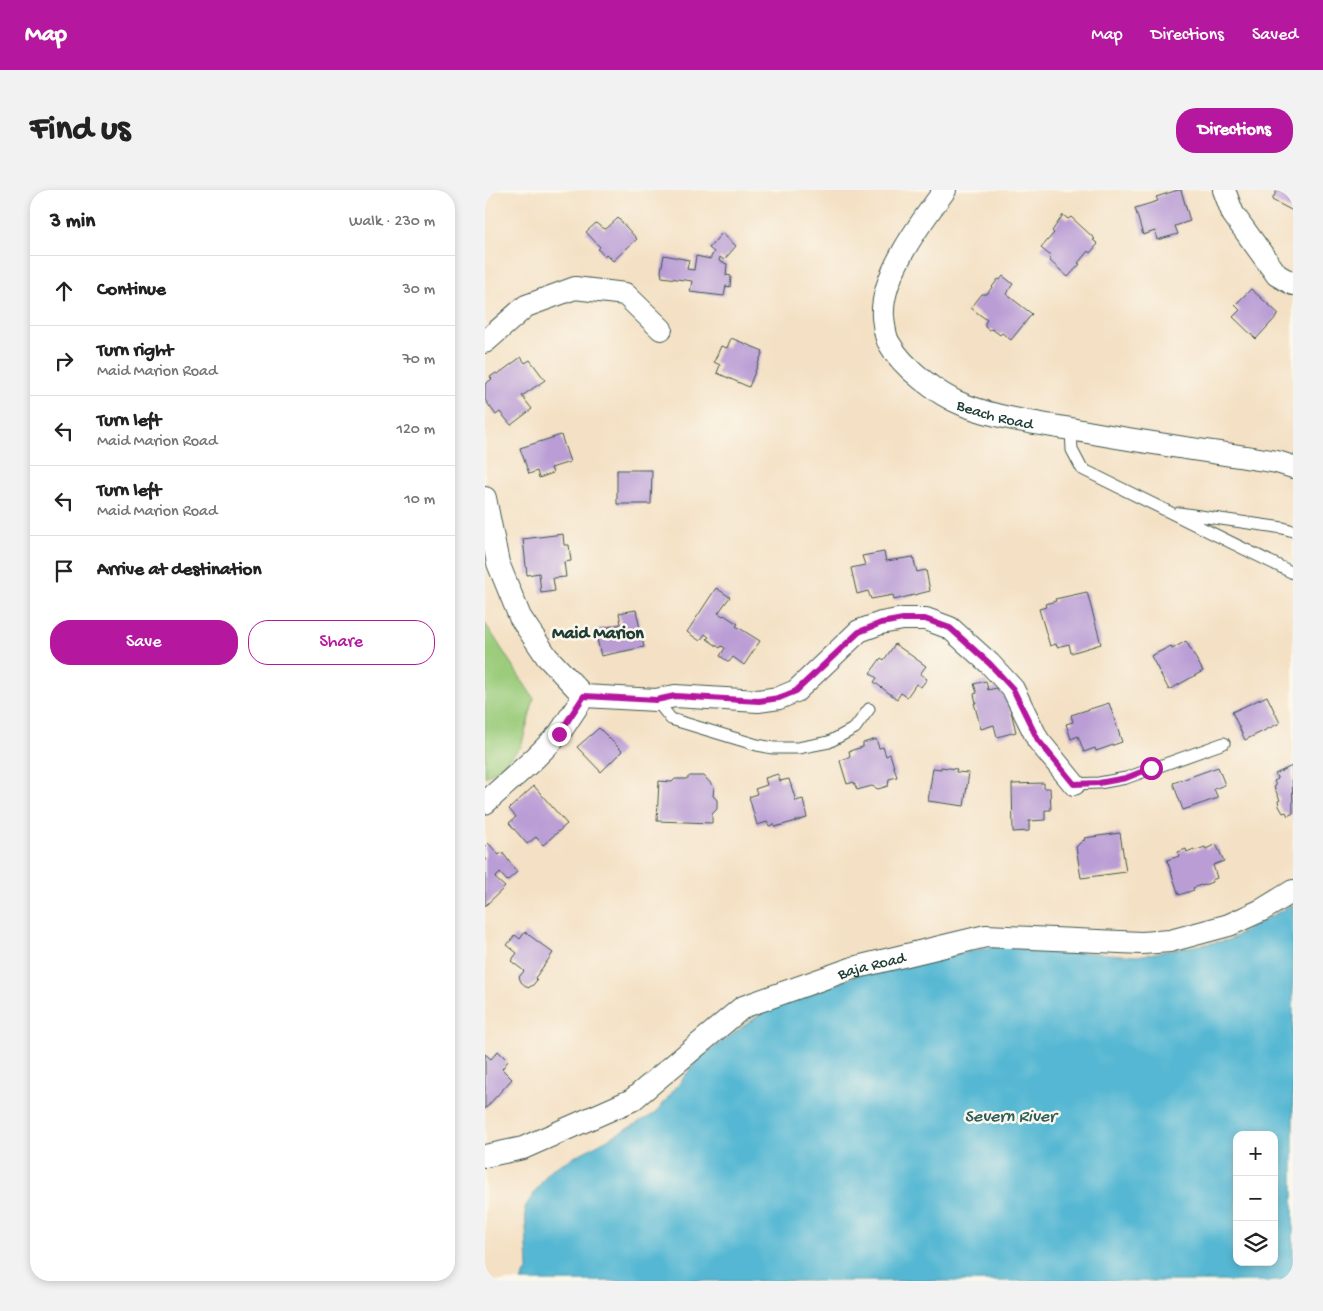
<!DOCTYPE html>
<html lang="en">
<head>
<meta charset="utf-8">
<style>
	body { margin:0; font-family:"Gochi Hand",sans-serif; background:#f2f2f2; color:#222 }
	.controls { position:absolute; right:15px; bottom:15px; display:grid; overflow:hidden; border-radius:10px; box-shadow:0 2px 8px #0003 }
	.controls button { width:45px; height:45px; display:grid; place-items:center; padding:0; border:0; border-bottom:1px solid #e0e0e0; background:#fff; color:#222; font:25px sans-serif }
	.stop { position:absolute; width:15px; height:15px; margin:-11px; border:4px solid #b5179e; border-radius:50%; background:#fff }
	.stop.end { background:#b5179e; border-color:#fff; box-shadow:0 1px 5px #0008 }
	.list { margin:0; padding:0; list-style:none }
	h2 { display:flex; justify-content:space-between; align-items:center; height:65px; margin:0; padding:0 20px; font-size:21px }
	h2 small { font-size:16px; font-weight:400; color:#767676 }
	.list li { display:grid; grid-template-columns:32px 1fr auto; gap:15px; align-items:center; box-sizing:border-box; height:70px; padding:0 20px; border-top:1px solid #e0e0e0 }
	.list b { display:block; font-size:19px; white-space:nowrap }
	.list p { margin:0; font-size:16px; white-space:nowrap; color:#767676 }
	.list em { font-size:16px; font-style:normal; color:#767676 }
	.actions { display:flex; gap:10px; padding:15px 20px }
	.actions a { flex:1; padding:11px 0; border:1px solid #b5179e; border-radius:20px; text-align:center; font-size:18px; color:#b5179e }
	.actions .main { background:#b5179e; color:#fff }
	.icon { flex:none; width:28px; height:28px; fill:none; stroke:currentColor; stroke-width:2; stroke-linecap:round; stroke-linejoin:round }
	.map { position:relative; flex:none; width:808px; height:1091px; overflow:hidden; border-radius:20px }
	header { display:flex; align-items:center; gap:30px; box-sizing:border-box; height:70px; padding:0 25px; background:#b5179e; color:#fff }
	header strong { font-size:24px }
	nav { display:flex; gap:28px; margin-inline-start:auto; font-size:18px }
	.intro { display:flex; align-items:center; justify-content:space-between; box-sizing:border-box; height:120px; padding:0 30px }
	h1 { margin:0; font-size:35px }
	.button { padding:12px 22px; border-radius:20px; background:#b5179e; color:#fff; font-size:18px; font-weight:700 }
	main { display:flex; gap:30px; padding:0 30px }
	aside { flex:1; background:#fff; border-radius:20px; box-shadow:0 2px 8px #0003 }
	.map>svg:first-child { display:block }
	.green { fill:#9bcc7c; stroke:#5d8458 }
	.water { fill:#54b7d3; stroke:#3a7a84; fill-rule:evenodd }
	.building { fill:#ba9dd5 }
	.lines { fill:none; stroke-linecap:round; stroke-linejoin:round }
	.lane-casing { stroke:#3f564a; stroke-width:13 }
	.street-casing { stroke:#3f564a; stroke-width:24 }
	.lane { stroke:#fff; stroke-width:11 }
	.street { stroke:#fff; stroke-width:22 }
	.route { stroke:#b5179e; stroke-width:6 }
	.labels { text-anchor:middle; stroke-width:5; stroke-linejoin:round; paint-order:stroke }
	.street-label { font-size:16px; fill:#1f3d34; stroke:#fbf7ec }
	.neighbourhood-label { font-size:18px; font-weight:bold; fill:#1f3d34; stroke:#fbf7ec }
	.water-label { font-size:18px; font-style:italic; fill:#2c5c5c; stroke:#fbf7ec }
</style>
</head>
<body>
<header>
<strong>Map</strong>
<nav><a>Map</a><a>Directions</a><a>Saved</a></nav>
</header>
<div class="intro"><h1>Find us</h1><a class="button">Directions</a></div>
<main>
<aside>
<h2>3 min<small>Walk · 230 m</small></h2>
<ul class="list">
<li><svg class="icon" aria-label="ahead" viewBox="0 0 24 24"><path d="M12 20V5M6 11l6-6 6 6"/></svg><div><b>Continue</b></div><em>30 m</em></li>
<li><svg class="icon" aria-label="right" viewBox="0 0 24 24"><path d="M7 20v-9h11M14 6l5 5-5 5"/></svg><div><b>Turn right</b><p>Maid Marion Road</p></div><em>70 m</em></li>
<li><svg class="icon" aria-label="left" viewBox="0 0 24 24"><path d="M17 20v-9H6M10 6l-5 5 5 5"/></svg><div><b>Turn left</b><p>Maid Marion Road</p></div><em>120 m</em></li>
<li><svg class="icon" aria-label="left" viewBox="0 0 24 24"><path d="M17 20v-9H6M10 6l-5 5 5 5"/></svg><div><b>Turn left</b><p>Maid Marion Road</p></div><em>10 m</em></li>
<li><svg class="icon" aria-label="arrive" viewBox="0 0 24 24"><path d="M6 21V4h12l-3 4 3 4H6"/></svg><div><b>Arrive at destination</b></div></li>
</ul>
<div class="actions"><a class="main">Save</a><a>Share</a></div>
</aside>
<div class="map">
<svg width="808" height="1091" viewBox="0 0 808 1091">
	<rect width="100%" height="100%" fill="#fbf7ec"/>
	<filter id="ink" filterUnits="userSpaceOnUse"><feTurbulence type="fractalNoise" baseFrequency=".02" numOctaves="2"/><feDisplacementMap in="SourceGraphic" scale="10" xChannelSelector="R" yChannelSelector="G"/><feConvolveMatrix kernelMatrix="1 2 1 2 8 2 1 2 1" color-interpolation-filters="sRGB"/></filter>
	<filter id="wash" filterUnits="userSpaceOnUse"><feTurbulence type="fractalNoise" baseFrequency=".0096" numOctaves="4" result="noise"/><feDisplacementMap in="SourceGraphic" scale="20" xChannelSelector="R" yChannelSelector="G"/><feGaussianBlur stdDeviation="1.12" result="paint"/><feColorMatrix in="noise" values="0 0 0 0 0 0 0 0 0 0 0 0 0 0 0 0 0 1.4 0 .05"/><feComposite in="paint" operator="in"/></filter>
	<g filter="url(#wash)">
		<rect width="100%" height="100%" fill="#f4e1c5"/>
		<path class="green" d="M0,433L49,509L36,557L13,579L0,587Z"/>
		<path class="water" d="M808,714V1091H36L43,1078L40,1017L65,980L171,923L214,868L277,823L375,784L511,756L652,766L744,750ZM752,945H789V1072H752Z"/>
		<g id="blocks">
			<path class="building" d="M693,0H696L705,31L690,36L693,44L672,50L670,41L658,45L650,18L673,11L671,7Z
				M792,0H808V21L787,10Z
				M578,25L583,29L586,27L610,49L608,50L613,54L605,63L603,61L593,73L595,74L583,87L564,70L567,67L556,58L569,43L567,41Z
				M133,28L152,49L128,71L121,64L119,66L113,59L115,57L101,42L111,33L117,38L121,39Z
				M237,43L251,56L239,70L235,67L234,71L242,74L241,85L246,86L245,97L241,96L239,106L205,102L207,91L177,87L176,81L179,65L204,70L202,79L209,80L211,66L225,69L229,62L224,58Z
				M518,86L528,94L521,104L547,124L526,150L517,143L515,145L507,139L504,140L500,137V133L502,130L486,118L497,104H502L513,89L515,90Z
				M766,99L794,124L771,149L748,127L755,120L750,115Z
				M246,148L278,161L264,197L232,183L235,175L229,172L236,156L242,158Z
				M36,167L40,173L45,170L60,190L37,206L47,219L26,235L15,222L11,225L0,210V194L7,189L5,187L11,183L13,184Z
				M76,245L85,272L66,278L68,283L54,288L52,281L44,284L35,258Z
				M132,280H167L166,314H132Z
				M78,344L79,355H84L86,371L79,372L81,387L68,388L70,401L56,403L54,383L42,385L38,349Z
				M399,362L401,371L428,367L432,382L441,380L445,401L409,410L408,405L386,409L383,401L372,404L366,378L380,375L377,366Z
				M231,398L245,407L233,423L238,426L239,425L253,434L251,436L275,451L259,475L248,467L244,472L235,466L240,458L237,456L235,458L222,449L224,447L220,444L215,451L202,442Z
				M602,402L616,454L586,463L584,454L572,457L571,454L565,456L554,419L561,417L560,414L571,411L570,409Z
				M151,420L159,457L116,466L110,440L136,434L134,423Z
				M701,451L718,481L684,500L666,466L686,456L687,459Z
				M410,454L441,476L435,484L442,489L436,497L431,494L422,507L416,503L412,509L389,492L392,488L385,483L396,468L399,470Z
				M501,491L503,500L520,496L531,542L512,547L509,535L496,539L489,513H491L489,504L492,503L489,494Z
				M782,506L795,533L760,550L747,522Z
				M624,513L637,552L611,561L610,558L599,562L593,546L586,549L581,534L588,532L586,525Z
				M114,538L137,561L116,582L92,557Z
				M391,549L394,558L398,557L401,566L405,564L412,587L404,589L403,596L393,599L387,596L372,600L369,592L362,594L355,571L365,566L364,561L378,557V553Z
				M807,576L808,623L803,626L801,622L798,623L794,616L793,611L795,610L789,597L791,596L789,591L793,589L790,584Z
				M456,577L472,579L471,582L484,583L479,616L443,611L448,578L456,579Z
				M733,577L740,595L729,599L733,608L698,620L688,593Z
				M293,584L295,591L304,589L311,611L318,609L322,628L290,637L289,634L284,636L282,632L272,635L264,607L272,604L270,599L282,595L280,588Z
				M205,586H219L229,597L228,606L232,610V619L227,624V633L172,631L174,591L187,592L190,589H201Z
				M559,593V598H565L566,620H560V630L544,631V641L528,642L527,594Z
				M49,596L82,634L58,655L51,647L42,654L24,633L31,627L24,619Z
				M635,643L641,682L596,688L591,657L597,651L600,650L599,648Z
				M3,653L14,665L17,662L32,682L22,691L15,683L10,688L20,697L0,716V656Z
				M731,654L739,671L728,675L732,688L727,690V692L717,696L716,695L708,698L709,700L694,705L682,670L694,666L693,662L701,659L702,662L709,659V661L720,657L721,659Z
				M40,742L68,763L50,788L52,790L48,795L43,798L36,792L34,787L39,781L26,771L32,763L22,755L30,745L35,749Z
				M13,861L23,871L17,879L27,889L0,919V864L6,869Z"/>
		</g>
	</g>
	<g filter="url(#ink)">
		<use href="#blocks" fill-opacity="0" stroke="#3f564a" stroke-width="1"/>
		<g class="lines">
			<g class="lane-casing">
				<path id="lane" d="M586,239L587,260L597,279L808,383
					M694,323L798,338L808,341
					M171,510L186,529L272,555L288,558H313L344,552L370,538L384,519
					M589,594L614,593L641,588L739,553"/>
			</g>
			<g class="street-casing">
				<g id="street">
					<path id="s1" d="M460,0C436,32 395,86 398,127C399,135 400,147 404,153C417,177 453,205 479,215C513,228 550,233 586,239C654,252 723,261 792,272L808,277"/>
					<path d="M739,0L748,24L792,85L808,94"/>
					<path d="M0,152L41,116L90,98L140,104L176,139"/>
					<path d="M0,308L13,373L35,427L62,467L99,506L171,510L190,506L273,511L294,508L311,501L374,441L396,433L418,429H441L465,438L505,474L528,499L553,550L589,594"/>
					<path d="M0,613L49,569L74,544L99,506"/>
					<path id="s2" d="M0,966L38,958L147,910L258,817L368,778L501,746L657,753L685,751L744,735L777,720L808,701"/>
				</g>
			</g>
			<use href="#lane" class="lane"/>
			<use href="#street" class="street"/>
		</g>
	</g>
	<g class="lines" filter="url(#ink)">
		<path class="route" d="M74,544L99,506L171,510L190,506L274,511L294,508L311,501L374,442L396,433L418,429H440L465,438L505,474L528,499L553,550L589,594L614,593L641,588L666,578"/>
	</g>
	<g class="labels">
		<g class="street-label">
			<text dy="6" stroke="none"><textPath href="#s1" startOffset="302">Beach Road</textPath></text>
			<text dy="6" stroke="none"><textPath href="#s2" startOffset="438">Baja Road</textPath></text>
		</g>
		<g class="neighbourhood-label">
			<text x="113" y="448">Maid Marion</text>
		</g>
		<g class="water-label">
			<text x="525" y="931">Severn River</text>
		</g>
	</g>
</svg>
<div class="controls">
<button>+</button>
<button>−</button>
<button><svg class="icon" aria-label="layers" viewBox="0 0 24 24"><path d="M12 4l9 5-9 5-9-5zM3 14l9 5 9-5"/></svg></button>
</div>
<div class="stop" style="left:666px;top:578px"></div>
<div class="stop end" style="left:74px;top:544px"></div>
</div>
</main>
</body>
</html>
